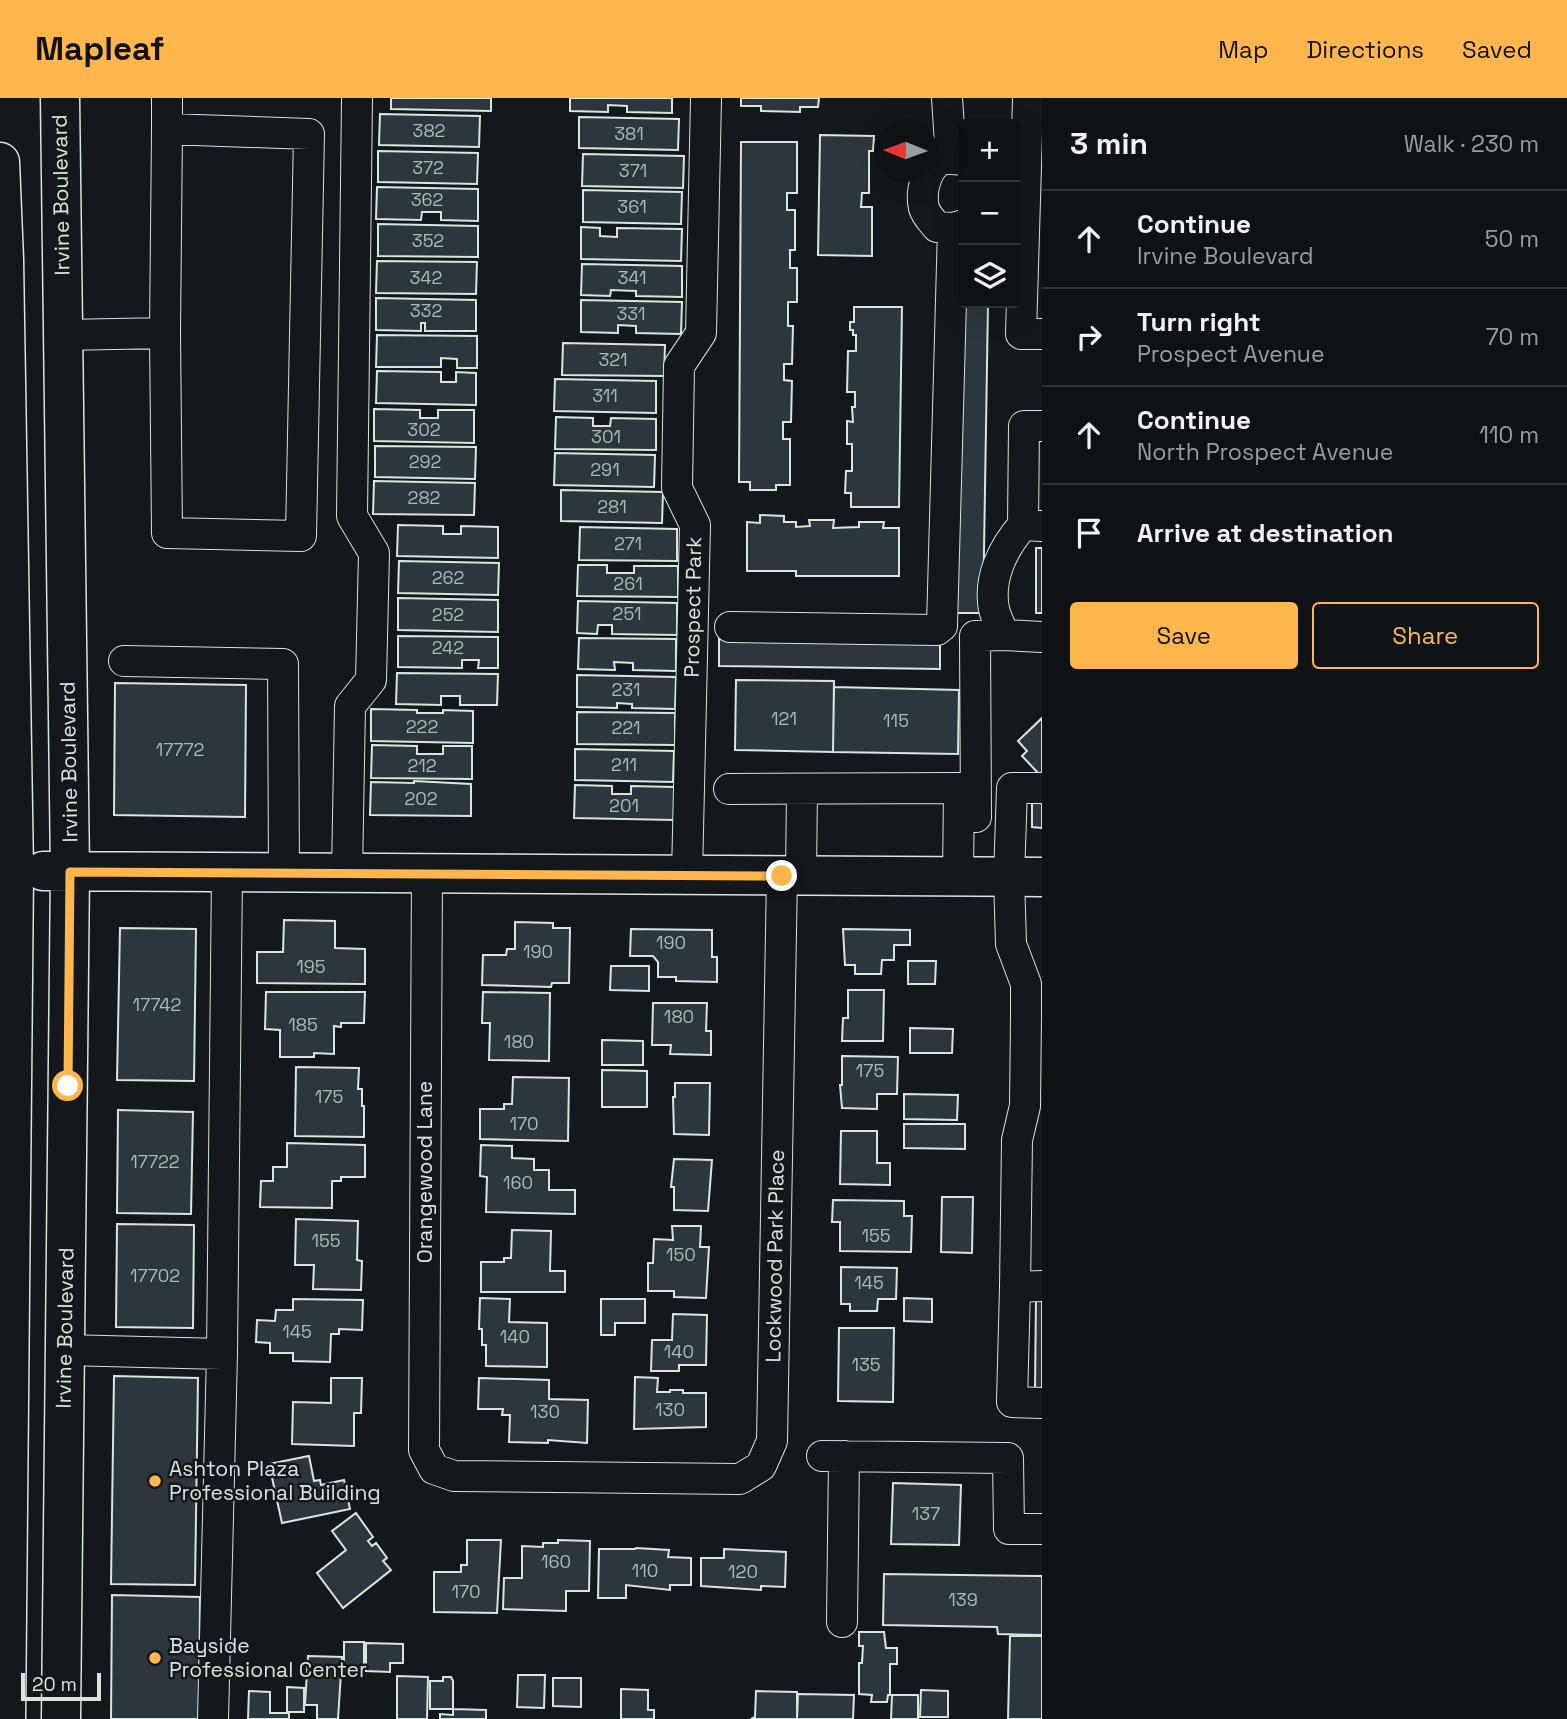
<!DOCTYPE html>
<html lang="en">
<head>
<meta charset="utf-8">
<style>
	body { margin:0; font-family:"Space Grotesk",sans-serif; background:#181b1e; color:#f1f3f6 }
	.controls { position:absolute; right:21px; top:21px; display:grid; overflow:hidden; border-radius:7px; box-shadow:0 7px 28px #0002 }
	.controls button { width:63px; height:63px; display:grid; place-items:center; padding:0; border:0; border-bottom:2px solid #2f3234; background:#0f1215; color:#f1f3f6; font:35px sans-serif }
	.compass { position:absolute; left:874px; top:21px; width:63px; height:63px; border-radius:50%; background:#0f1215; box-shadow:0 7px 28px #0002; rotate:271deg }
	.scale { position:absolute; left:21px; bottom:18px; width:80px; box-sizing:border-box; padding-left:7px; border:4px solid #d8e6dc; border-top:0; font-size:19px; line-height:24px; white-space:nowrap; color:#d8e6dc; -webkit-text-stroke:5px #14181c; paint-order:stroke }
	.stop { position:absolute; width:21px; height:21px; margin:-16px; border:5px solid #ffb74d; border-radius:50%; background:#fff }
	.stop.end { background:#ffb74d; border-color:#fff; box-shadow:0 2px 7px #0008 }
	.list { margin:0; padding:0; list-style:none }
	h2 { display:flex; justify-content:space-between; align-items:center; height:91px; margin:0; padding:0 28px; font-size:30px }
	h2 small { font-size:23px; font-weight:400; color:#9b9ea0 }
	.list li { display:grid; grid-template-columns:46px 1fr auto; gap:21px; align-items:center; box-sizing:border-box; height:98px; padding:0 28px; border-top:2px solid #2f3234 }
	.list b { display:block; font-size:26px; white-space:nowrap }
	.list p { margin:0; font-size:23px; white-space:nowrap; color:#9b9ea0 }
	.list em { font-size:23px; font-style:normal; color:#9b9ea0 }
	.actions { display:flex; gap:14px; padding:21px 28px }
	.actions a { flex:1; padding:16px 0; border:2px solid #ffb74d; border-radius:7px; text-align:center; font-size:24px; color:#ffb74d }
	.actions .main { background:#ffb74d; color:#111 }
	.icon { flex:none; width:38px; height:38px; fill:none; stroke:currentColor; stroke-width:2; stroke-linecap:round; stroke-linejoin:round }
	.map { position:relative; flex:none; width:1042px; height:1621px; overflow:hidden }
	header { display:flex; align-items:center; gap:42px; box-sizing:border-box; height:98px; padding:0 35px; background:#ffb74d; color:#111 }
	header strong { font-size:33px }
	nav { display:flex; gap:38px; margin-inline-start:auto; font-size:24px }
	main { display:flex }
	aside { flex:1; background:#0f1215 }
	.map>svg:first-child { display:block }
	.building { fill:#2c363c; stroke:#d8e6dc; stroke-width:2 }
	.lines { fill:none; stroke-linecap:round; stroke-linejoin:round }
	.minor-casing { stroke:#d8e6dc; stroke-width:32 }
	.major-casing { stroke:#d8e6dc; stroke-width:41 }
	.minor { stroke:#14181c; stroke-width:30 }
	.major { stroke:#14181c; stroke-width:38 }
	.route { stroke:#ffb74d; stroke-width:9 }
	.poi-dot { fill:#ffb74d; stroke:#14181c; stroke-width:2.5 }
	.labels { text-anchor:middle; stroke-width:5; stroke-linejoin:round; paint-order:stroke }
	.number-label { font-size:18px; fill:#adbab4 }
	.street-label { font-size:21px; fill:#d8e6dc; stroke:#14181c }
	.poi-label { font-size:21px; fill:#d8e6dc; stroke:#14181c; text-anchor:start }
</style>
</head>
<body>
<header>
<strong>Mapleaf</strong>
<nav><a>Map</a><a>Directions</a><a>Saved</a></nav>
</header>
<main>
<div class="map">
<svg width="1042" height="1621" viewBox="0 0 1042 1621">
	<rect width="100%" height="100%" fill="#14181c"/>
	<path class="building" d="M391,0H491V13L391,11Z
		M570,0H672V15L627,14V8L608,7V14L570,13Z
		M741,0H819L818,9H800V14L761,13V8H741Z
		M380,16L480,18L479,49L379,47Z
		M579,19L679,21L678,52L579,50Z
		M820,37L874,38L873,53H869V95H862L861,109H872V158L818,157Z
		M741,44H797V95H787V112H795V152H790V170H797V204H788V228H793L792,266H784V282L792,283L791,324H783V341H790V387H776V392H750V384H739Z
		M378,53L478,55L477,86L378,84Z
		M583,56L684,58L683,90L582,88Z
		M377,89L478,91V123L441,122V114H422L421,122L376,121Z
		M583,92L682,94L681,126L583,124Z
		M378,126L478,128V159L378,158Z
		M581,129L600,130V138L617,139V130L682,131L681,163L581,161Z
		M377,163L477,164L476,196L376,195Z
		M582,166L682,168V199L636,198V193L611,192L610,198L581,197Z
		M376,200L476,202V233H425V225H421V233L376,232Z
		M581,202L682,204L681,236L636,235V228L618,227V235L581,234Z
		M963,205H988L983,515H956Z
		M854,209H902L899,409H851V395H845L846,373H852V346H847V323L853,324L852,309H855V294H847L848,253H856V237H853V232H850V224H854Z
		M377,237L477,238V270H457V261L441,260V269H376Z
		M563,245L665,247L664,278L562,277Z
		M377,273L441,274V284H456V274L476,275V307L376,305Z
		M555,281L656,283V315L554,313Z
		M374,311L420,312V320H438V312H474V345L374,343Z
		M556,319L593,320V328H610L611,320L656,321V352L555,351Z
		M375,348L476,349L475,381L375,379Z
		M555,355L655,357L654,389L554,387Z
		M374,383L475,385L474,417L373,416Z
		M561,392L663,394L662,425L561,423Z
		M760,417L784,418V424H796V429L810,428L809,422H834L833,430L859,429V424H884L883,430H899V478H796V473H747V424L760,425Z
		M398,427L443,428V436H461V428L498,429V460L397,458Z
		M580,429L677,431V463L579,462Z
		M1036,450H1042V515H1036Z
		M399,463L499,465L498,497L398,495Z
		M578,467H607V475H634V468H678V499L577,498Z
		M398,500L498,502V534L398,532Z
		M578,503L677,505V537L612,536V527H598L597,536L577,535Z
		M398,538L498,539V570H478L479,562H462V570L398,569Z
		M579,540L676,541V573L633,572V565L614,564L615,572L578,571Z
		M719,541L940,544V571L719,568Z
		M397,575L498,576L497,607H460V598H441V607L396,606Z
		M577,577L676,579L675,611L632,610V606L617,605V610L577,609Z
		M736,582L834,583L833,654L735,652Z
		M115,585L246,587L245,719L114,717Z
		M834,589L959,592L958,656L833,654Z
		M371,611L417,612V615H443V612L473,613V645L371,643Z
		M577,614L675,615V647L577,646Z
		M1042,620V679L1022,658L1027,653L1018,643Z
		M372,647L417,648V656H443V648H472V681L371,680Z
		M575,651L674,653L673,684L575,682Z
		M414,683L471,686V718L370,717L371,684L414,685Z
		M575,687L612,688V696H631V688L675,689L674,722L574,720Z
		M1032,699H1042V730L1032,729Z
		M284,822L335,823V850L365,851V886L257,885V854H283Z
		M515,824L553,825V830H570L569,885H552L551,889L482,887L483,857H506L507,851H515Z
		M120,830L196,831L194,983L117,982Z
		M631,831L712,832V859H717V884L676,883V879H658V864L653,858H630Z
		M843,831L910,832V847H894V862H882L881,876H855V867H845Z
		M908,863H936L935,886H908Z
		M611,868H649V893L610,892Z
		M848,892H884L883,943H842L843,920H848Z
		M266,894H365L364,925H341V929L334,928V956L314,955V959H280V932L265,931Z
		M483,894L550,895L549,963L489,962L490,925H482Z
		M653,905H707L706,933H711V957L670,956L671,947H652Z
		M910,930L953,931L952,955H910Z
		M602,942L643,943V967H602Z
		M842,958L898,959L897,996H877V1011L842,1010L840,987H842Z
		M296,969L359,970L358,991H362V1008H364V1039L295,1038Z
		M602,972L647,973V1009H602Z
		M513,979L569,980L568,1043L480,1041V1011H504V1006H512Z
		M675,985H710L709,1037L674,1036L673,999H675Z
		M904,996L958,997L957,1022L904,1021Z
		M118,1012L193,1014L191,1116L117,1115Z
		M904,1026H965V1051L904,1050Z
		M841,1033H877V1065H890V1087L840,1086Z
		M287,1045L365,1047V1079H341V1083H332V1110L260,1109L261,1083H273V1069H287Z
		M481,1047L512,1048V1060L534,1061V1072H549V1092H575V1116L486,1114L487,1079L480,1078Z
		M674,1061L712,1062L708,1113L674,1112V1089H671Z
		M942,1099H973L972,1155L941,1154Z
		M833,1102L904,1103V1118H912L911,1154L840,1153V1124H832Z
		M296,1121L358,1123L357,1162L362,1163L361,1192L313,1191L314,1167H295Z
		M117,1126L194,1127L193,1230L116,1229Z
		M672,1128H701L700,1149H709L706,1200L674,1199V1193H648V1165H653L654,1141L673,1142Z
		M512,1132L551,1133L550,1173H565V1194H481V1164H504V1160H511Z
		M841,1169L897,1170L896,1201H878L877,1213H850V1206H841Z
		M1036,1199H1042V1292H1035Z
		M480,1200L510,1201L509,1224L547,1225V1269L486,1268V1247H482V1231H479Z
		M904,1200L932,1201V1224L904,1223Z
		M293,1201L363,1202L362,1232L339,1231V1236H331L330,1264L293,1263V1255H270V1245L256,1244L257,1222L275,1223L276,1212H293Z
		M601,1201H645V1225H615V1237H601Z
		M673,1216L707,1217L706,1267H679V1273H651L652,1242H672Z
		M839,1230H894L893,1304L838,1303Z
		M114,1278L198,1280L195,1487L111,1486Z
		M635,1279L658,1280L657,1294H670V1292H683V1295H706V1329L634,1331Z
		M331,1280H362L361,1315H354V1348L292,1346L293,1304L331,1305Z
		M479,1280L549,1282V1301L588,1302L587,1345L548,1342V1345L509,1344L510,1317H502L503,1311H478Z
		M309,1358L314,1383L320,1382L321,1387L344,1382L350,1411L282,1425L269,1366Z
		M893,1385L961,1387L959,1447L891,1446Z
		M356,1415L373,1439L368,1443L372,1448L376,1445L387,1460L383,1463L391,1472L343,1510L317,1475L346,1452L332,1433Z
		M467,1442H501L497,1515L434,1514V1474H461V1467H467Z
		M558,1442L590,1443L589,1493H566V1513L503,1511L504,1480H522V1448L543,1449V1445H558Z
		M636,1450L669,1452L668,1459L691,1460V1487H670V1492L626,1487V1500H598L599,1451H635Z
		M724,1451L786,1454L785,1489L761,1488V1492L701,1488V1460H724Z
		M884,1476L1042,1478V1537L998,1536L997,1529L883,1527Z
		M112,1497L200,1499L199,1621H111Z
		M859,1534H884L886,1550H897V1566H890V1597H888L887,1604H871L872,1597L859,1596V1565H862L863,1548H859Z
		M1010,1538H1042V1621H1008Z
		M344,1544H364V1573L344,1572Z
		M366,1545L403,1546V1565H390V1574L366,1573Z
		M308,1558L342,1559L338,1621H317V1607H305Z
		M518,1577H545L544,1610L517,1609Z
		M397,1578L428,1579L427,1621H397Z
		M443,1579H451L453,1583V1611H430V1583H443Z
		M553,1580H581V1609L553,1608Z
		M287,1589L304,1590V1614H287Z
		M621,1591L648,1592V1612H654V1621H621Z
		M921,1592L948,1593V1619H920Z
		M249,1593L270,1594V1615H289V1621H248Z
		M756,1593L797,1594V1621H751L755,1619Z
		M798,1596L854,1597L853,1621H797Z
		M892,1597H918V1621H891Z
		M453,1611L486,1612V1621H440V1616L453,1617Z"/>
	<g class="lines">
		<g class="minor-casing">
			<path id="minor" d="M167,0V31
				M947,0L951,61
				M1028,0L1021,236H1042
				M167,31L309,36L301,438L167,435L165,235Z
				M963,62C958,62 951,60 946,61C927,64 920,93 924,110C926,117 932,123 937,129L953,130L963,127
				M63,237L165,235
				M1023,427L1024,328H1042
				M1042,428L1023,427C1003,450 988,480 994,511C996,520 1001,529 1004,537L1042,539
				M730,529L937,532L942,528L953,130
				M124,563L283,566L284,775
				M1042,690H1012L1009,779L1011,846L1026,886V918L1025,1008L1017,1042L1015,1189L1042,1188
				M729,691L959,690L958,779
				M976,719L975,538L1004,537
				M427,774L424,1352L434,1371L454,1378L740,1381L761,1368L772,1343L782,778
				M347,775L350,608L371,582L374,455L352,418L357,0
				M687,777L695,427L677,390L679,268L701,235L706,0
				M801,778L802,691
				M1015,1189L1012,1304L1042,1305
				M65,1252L222,1256L227,774
				M822,1358L1008,1360L1009,1431H1042
				M842,1524L844,1358
				M213,1621L222,1256"/>
		</g>
		<g class="major-casing">
			<path id="major" d="M60,0L70,773L61,1621
				M0,64L4,161L14,773L6,1621
				M43,773L1042,779"/>
		</g>
		<use href="#minor" class="minor"/>
		<use href="#major" class="major"/>
	</g>
	<g class="lines">
		<path class="route" d="M68,988L70,774L782,778"/>
	</g>
	<g class="poi-dot">
		<circle cx="155" cy="1383" r="7"/>
		<circle cx="155" cy="1560" r="7"/>
	</g>
	<g class="labels">
		<g class="number-label">
			<text x="429" y="39">382</text>
			<text x="629" y="42">381</text>
			<text x="428" y="76">372</text>
			<text x="633" y="79">371</text>
			<text x="427" y="108">362</text>
			<text x="632" y="115">361</text>
			<text x="428" y="149">352</text>
			<text x="426" y="186">342</text>
			<text x="632" y="186">341</text>
			<text x="426" y="219">332</text>
			<text x="631" y="222">331</text>
			<text x="613" y="268">321</text>
			<text x="605" y="304">311</text>
			<text x="424" y="338">302</text>
			<text x="606" y="345">301</text>
			<text x="425" y="370">292</text>
			<text x="605" y="378">291</text>
			<text x="424" y="406">282</text>
			<text x="612" y="415">281</text>
			<text x="628" y="452">271</text>
			<text x="448" y="486">262</text>
			<text x="628" y="492">261</text>
			<text x="627" y="522">251</text>
			<text x="448" y="523">252</text>
			<text x="448" y="556">242</text>
			<text x="626" y="598">231</text>
			<text x="784" y="627">121</text>
			<text x="896" y="629">115</text>
			<text x="422" y="635">222</text>
			<text x="626" y="636">221</text>
			<text x="180" y="658">17772</text>
			<text x="624" y="673">211</text>
			<text x="422" y="674">212</text>
			<text x="421" y="707">202</text>
			<text x="624" y="714">201</text>
			<text x="671" y="851">190</text>
			<text x="538" y="860">190</text>
			<text x="311" y="875">195</text>
			<text x="157" y="913">17742</text>
			<text x="679" y="925">180</text>
			<text x="303" y="933">185</text>
			<text x="519" y="950">180</text>
			<text x="870" y="979">175</text>
			<text x="329" y="1005">175</text>
			<text x="524" y="1032">170</text>
			<text x="155" y="1070">17722</text>
			<text x="518" y="1091">160</text>
			<text x="876" y="1144">155</text>
			<text x="326" y="1149">155</text>
			<text x="681" y="1163">150</text>
			<text x="155" y="1184">17702</text>
			<text x="869" y="1191">145</text>
			<text x="297" y="1240">145</text>
			<text x="515" y="1245">140</text>
			<text x="679" y="1260">140</text>
			<text x="866" y="1273">135</text>
			<text x="670" y="1318">130</text>
			<text x="545" y="1320">130</text>
			<text x="926" y="1422">137</text>
			<text x="556" y="1470">160</text>
			<text x="645" y="1479">110</text>
			<text x="743" y="1480">120</text>
			<text x="466" y="1500">170</text>
			<text x="963" y="1508">139</text>
		</g>
		<g class="street-label">
			<text transform="translate(61 97) rotate(-91)" y="7">Irvine Boulevard</text>
			<text transform="translate(693 509) rotate(-89)" y="7">Prospect Park</text>
			<text transform="translate(69 664) rotate(-91)" y="7">Irvine Boulevard</text>
			<text transform="translate(425 1074) rotate(-90)" y="7">Orangewood Lane</text>
			<text transform="translate(775 1158) rotate(-89)" y="7">Lockwood Park Place</text>
			<text transform="translate(65 1230) rotate(-89)" y="7">Irvine Boulevard</text>
		</g>
		<g class="poi-label">
			<text x="169" y="1378">Ashton Plaza<tspan x="169" dy="24">Professional Building</tspan></text>
			<text x="169" y="1555">Bayside<tspan x="169" dy="24">Professional Center</tspan></text>
		</g>
	</g>
</svg>
<div class="controls">
<button>+</button>
<button>−</button>
<button><svg class="icon" aria-label="layers" viewBox="0 0 24 24"><path d="M12 4l9 5-9 5-9-5zM3 14l9 5 9-5"/></svg></button>
</div>
<svg class="compass" viewBox="-18 -18 36 36"><path d="M0-13l5 13h-10z" fill="#e53935"/><path d="M0 13l5-13h-10z" fill="#9b9ea0"/></svg>
<div class="scale">20 m</div>
<div class="stop" style="left:68px;top:988px"></div>
<div class="stop end" style="left:782px;top:778px"></div>
</div>
<aside>
<h2>3 min<small>Walk · 230 m</small></h2>
<ul class="list">
<li><svg class="icon" aria-label="ahead" viewBox="0 0 24 24"><path d="M12 20V5M6 11l6-6 6 6"/></svg><div><b>Continue</b><p>Irvine Boulevard</p></div><em>50 m</em></li>
<li><svg class="icon" aria-label="right" viewBox="0 0 24 24"><path d="M7 20v-9h11M14 6l5 5-5 5"/></svg><div><b>Turn right</b><p>Prospect Avenue</p></div><em>70 m</em></li>
<li><svg class="icon" aria-label="ahead" viewBox="0 0 24 24"><path d="M12 20V5M6 11l6-6 6 6"/></svg><div><b>Continue</b><p>North Prospect Avenue</p></div><em>110 m</em></li>
<li><svg class="icon" aria-label="arrive" viewBox="0 0 24 24"><path d="M6 21V4h12l-3 4 3 4H6"/></svg><div><b>Arrive at destination</b></div></li>
</ul>
<div class="actions"><a class="main">Save</a><a>Share</a></div>
</aside>
</main>
</body>
</html>
